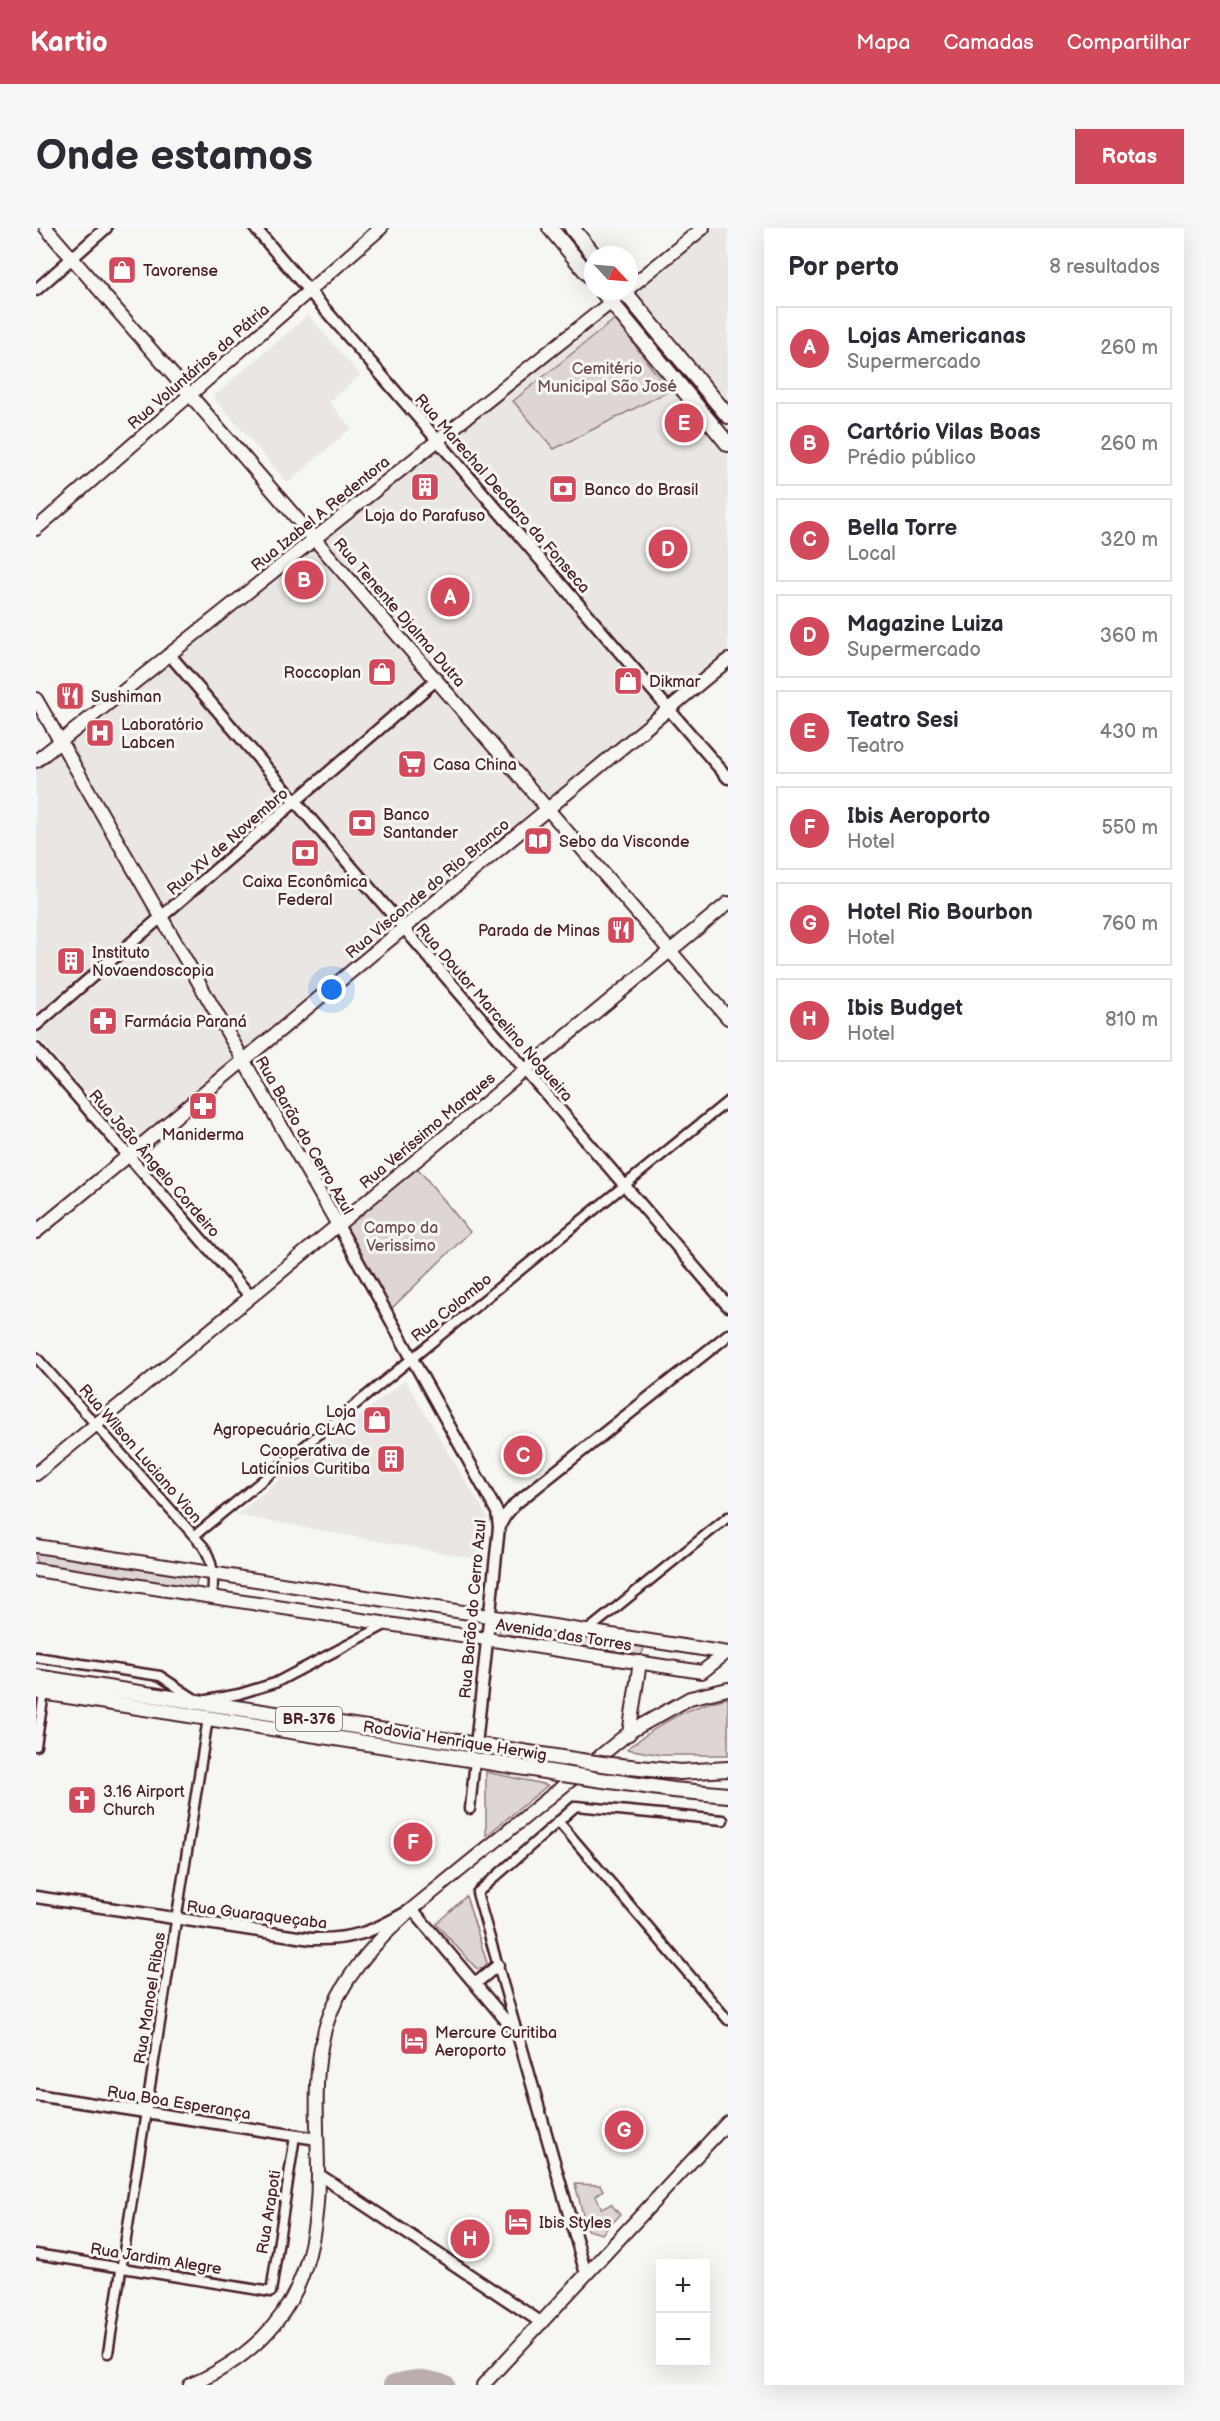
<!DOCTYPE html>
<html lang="pt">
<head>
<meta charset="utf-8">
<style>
	body { margin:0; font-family:"Balsamiq Sans",sans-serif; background:#f7f7f7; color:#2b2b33 }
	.controls { position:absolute; right:18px; bottom:18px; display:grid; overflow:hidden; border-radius:0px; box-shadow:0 6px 24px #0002 }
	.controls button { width:54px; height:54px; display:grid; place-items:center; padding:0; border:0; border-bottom:2px solid #e1e1e2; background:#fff; color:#2b2b33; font:30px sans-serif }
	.compass { position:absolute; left:548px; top:18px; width:54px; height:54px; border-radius:50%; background:#fff; box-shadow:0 6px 24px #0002; rotate:116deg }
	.you { position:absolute; left:296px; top:762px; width:21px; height:21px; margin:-15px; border:4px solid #fff; border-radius:50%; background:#1a73e8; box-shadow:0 0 0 9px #1a73e833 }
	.badge { display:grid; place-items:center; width:39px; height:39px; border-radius:50%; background:#d1495b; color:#fff; font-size:20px; font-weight:700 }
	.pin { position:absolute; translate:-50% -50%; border:3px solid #fff; box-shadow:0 2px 6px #0006 }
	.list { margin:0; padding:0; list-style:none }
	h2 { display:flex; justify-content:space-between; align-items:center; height:78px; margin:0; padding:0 24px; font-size:26px }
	h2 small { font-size:20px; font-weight:400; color:#7c7c81 }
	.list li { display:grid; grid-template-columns:39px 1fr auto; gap:18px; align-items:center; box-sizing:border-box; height:84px; margin:0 12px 12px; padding:0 12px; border:2px solid #e1e1e2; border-radius:0px }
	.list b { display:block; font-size:22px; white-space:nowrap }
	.list p { margin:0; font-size:20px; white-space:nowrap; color:#7c7c81 }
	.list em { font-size:20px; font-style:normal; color:#7c7c81 }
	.map { position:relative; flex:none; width:692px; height:2157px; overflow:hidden; border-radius:0px }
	header { display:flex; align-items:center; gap:36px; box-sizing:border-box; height:84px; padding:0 30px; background:#d1495b; color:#fff }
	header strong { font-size:28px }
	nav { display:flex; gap:33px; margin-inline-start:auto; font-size:21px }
	.intro { display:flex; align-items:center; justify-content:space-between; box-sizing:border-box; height:144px; padding:0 36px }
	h1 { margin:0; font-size:42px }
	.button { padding:15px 27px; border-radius:0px; background:#d1495b; color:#fff; font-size:21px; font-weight:700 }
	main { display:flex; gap:36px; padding:0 36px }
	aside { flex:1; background:#fff; border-radius:0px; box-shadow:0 6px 24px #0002 }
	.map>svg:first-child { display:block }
	.built { fill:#e9e6e3 }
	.green { fill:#ddd6d5; stroke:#947a80; stroke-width:1.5 }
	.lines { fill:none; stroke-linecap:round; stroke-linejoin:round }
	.river { stroke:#bbadae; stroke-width:18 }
	.minor-casing { stroke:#4a1f2b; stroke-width:13 }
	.tertiary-casing { stroke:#4a1f2b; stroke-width:15 }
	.secondary-casing { stroke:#4a1f2b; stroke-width:16 }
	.primary-casing { stroke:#4a1f2b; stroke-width:18 }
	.trunk-casing { stroke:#4a1f2b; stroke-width:18 }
	.minor { stroke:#f6f6f2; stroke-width:8 }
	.tertiary { stroke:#f6f6f2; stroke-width:10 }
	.secondary { stroke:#f6f6f2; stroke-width:12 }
	.primary { stroke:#f6f6f2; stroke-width:14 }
	.trunk { stroke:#f6f6f2; stroke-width:14 }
	.trunk-bridge-casing { stroke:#4a1f2b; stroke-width:18; stroke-linecap:butt }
	.trunk-bridge { stroke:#f6f6f2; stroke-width:14 }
	.labels { text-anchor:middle; stroke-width:6; stroke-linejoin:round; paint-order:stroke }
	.shield { fill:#f6f6f2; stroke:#7e6067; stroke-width:1.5 }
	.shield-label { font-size:15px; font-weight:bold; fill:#4a1f2b }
	.poi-label { font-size:16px; fill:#4a1f2b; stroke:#f6f6f2; text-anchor:start }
	.street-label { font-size:16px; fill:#4a1f2b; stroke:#f6f6f2 }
	.park-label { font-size:16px; fill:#6f4d56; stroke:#f6f6f2 }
</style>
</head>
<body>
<header>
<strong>Kartio</strong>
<nav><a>Mapa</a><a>Camadas</a><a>Compartilhar</a></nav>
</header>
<div class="intro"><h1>Onde estamos</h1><a class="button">Rotas</a></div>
<main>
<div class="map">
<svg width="692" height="2157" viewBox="0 0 692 2157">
	<rect width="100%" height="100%" fill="#f6f6f2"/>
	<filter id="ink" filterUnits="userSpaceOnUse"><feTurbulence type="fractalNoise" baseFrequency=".0167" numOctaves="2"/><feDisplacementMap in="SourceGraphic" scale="12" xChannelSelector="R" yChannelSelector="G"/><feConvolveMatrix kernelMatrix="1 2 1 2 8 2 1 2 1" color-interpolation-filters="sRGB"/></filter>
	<g filter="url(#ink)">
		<path class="built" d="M671,0H692V444L106,929L0,807V540Z
			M272,87L324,147L293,174L315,200L252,255L177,169Z
			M369,1152L452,1290L446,1332L200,1287Z"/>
		<path class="green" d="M579,91L633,163L518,221L477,173Z
			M379,937L434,1004L354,1082L307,998Z
			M0,1322L162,1350L159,1360L0,1336Z
			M465,1394L609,1416L606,1426L600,1429L463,1408Z
			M692,1470V1527H625L591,1521C623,1496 652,1478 692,1470Z
			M450,1544L512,1557L450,1608Z
			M430,1668L451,1735L447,1741L440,1740L400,1696Z
			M539,1956L564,1957L567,1962L560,1968L566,1981L575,1976L584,1987L566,2006L551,2002Z"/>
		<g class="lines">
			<path class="river" d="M356,2157C374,2149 392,2149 410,2157"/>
			<g class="minor-casing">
				<path id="minor" d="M0,1129L167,1318C178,1334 178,1350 176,1369
					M158,1308L692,873
					M551,1403L692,1289
					M0,1429L124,1448L159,1471
					M171,1472L203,1466L239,1455L351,1396
					M0,1518L8,1465
					M434,1581L439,1532
					M522,1593L692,1792
					M481,1804L441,1665L540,1578L687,1592
					M0,2026L235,2064L259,1908
					M72,2125L172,1490"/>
			</g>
			<g class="tertiary-casing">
				<path id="tertiary" d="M219,0L692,550
					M0,62L70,0
					M133,426L692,1078
					M0,797L401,451
					M0,821L215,1069
					M302,997L461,1284L463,1299L440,1517
					M463,1299L469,1288L479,1276L692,1107
					M0,1669L275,1711C319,1712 338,1703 376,1681L482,1807L550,2046
					M439,1756L462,1737
					M0,1867L281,1911
					M282,1946L506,2095"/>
			</g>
			<g class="secondary-casing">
				<path id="secondary" d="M10,0L692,790
					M593,60L667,0
					M0,301L345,0
					M0,471L302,997
					M0,533L589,63
					M0,1004L692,432
					M0,1246L692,675
					M0,1318L692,1425
					M0,1342L666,1444L690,1425
					M593,1506L604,1434
					M154,2157C249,2116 282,2047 282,1947C282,1898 276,1849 289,1801C303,1752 339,1714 376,1681L595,1503L654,1470L692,1461
					M447,2157L692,1894"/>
			</g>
			<g class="primary-casing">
				<path id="primary" d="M514,0L557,52
					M536,0L558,27
					M566,63L692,216
					M588,63L692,188"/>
			</g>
			<g class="trunk-casing">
				<path id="trunk" d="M0,1449L545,1533
					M0,1463L527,1546
					M574,1537L644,1544L692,1541
					M554,1550L637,1562L692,1567"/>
			</g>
			<use href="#minor" class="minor"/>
			<use href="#tertiary" class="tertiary"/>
			<use href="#secondary" class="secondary"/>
			<use href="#primary" class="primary"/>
			<use href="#trunk" class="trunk"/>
			<g class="trunk-bridge-casing">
				<path id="trunk-bridge" d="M545,1533L574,1537
					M527,1546L554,1550"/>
			</g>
			<use href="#trunk-bridge" class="trunk-bridge"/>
		</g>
	</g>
	<defs>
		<g id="shop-square" transform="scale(1.5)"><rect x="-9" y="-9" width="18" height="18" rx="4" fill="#d1495b" stroke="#f6f6f2"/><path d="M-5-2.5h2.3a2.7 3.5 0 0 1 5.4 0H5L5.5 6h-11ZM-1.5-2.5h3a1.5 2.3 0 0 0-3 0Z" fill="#fff"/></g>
		<g id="building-square" transform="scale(1.5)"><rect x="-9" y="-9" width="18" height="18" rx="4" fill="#d1495b" stroke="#f6f6f2"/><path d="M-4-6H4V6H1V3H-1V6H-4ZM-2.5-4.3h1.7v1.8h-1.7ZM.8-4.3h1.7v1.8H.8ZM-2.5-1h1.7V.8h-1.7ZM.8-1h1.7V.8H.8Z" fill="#fff"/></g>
		<g id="bank-square" transform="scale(1.5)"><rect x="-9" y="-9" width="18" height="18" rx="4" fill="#d1495b" stroke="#f6f6f2"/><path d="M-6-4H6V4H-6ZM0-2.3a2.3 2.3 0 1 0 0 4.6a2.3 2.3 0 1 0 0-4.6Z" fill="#fff"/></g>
		<g id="restaurant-square" transform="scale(1.5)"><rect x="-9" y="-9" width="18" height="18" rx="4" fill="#d1495b" stroke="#f6f6f2"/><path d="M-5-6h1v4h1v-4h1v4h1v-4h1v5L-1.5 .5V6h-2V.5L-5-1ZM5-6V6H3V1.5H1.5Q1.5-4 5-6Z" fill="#fff"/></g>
		<g id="hospital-square" transform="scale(1.5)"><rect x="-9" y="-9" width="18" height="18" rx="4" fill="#d1495b" stroke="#f6f6f2"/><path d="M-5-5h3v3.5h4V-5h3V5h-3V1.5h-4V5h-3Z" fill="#fff"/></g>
		<g id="supermarket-square" transform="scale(1.5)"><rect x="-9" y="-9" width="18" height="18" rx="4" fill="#d1495b" stroke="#f6f6f2"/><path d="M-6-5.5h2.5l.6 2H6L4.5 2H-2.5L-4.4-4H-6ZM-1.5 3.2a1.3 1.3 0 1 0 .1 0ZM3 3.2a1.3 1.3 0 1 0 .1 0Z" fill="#fff"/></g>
		<g id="library-square" transform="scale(1.5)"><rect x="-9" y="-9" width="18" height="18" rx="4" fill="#d1495b" stroke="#f6f6f2"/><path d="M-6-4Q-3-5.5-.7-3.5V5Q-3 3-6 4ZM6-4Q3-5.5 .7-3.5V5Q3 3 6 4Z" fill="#fff"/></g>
		<g id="pharmacy-square" transform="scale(1.5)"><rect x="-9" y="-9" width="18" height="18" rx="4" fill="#d1495b" stroke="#f6f6f2"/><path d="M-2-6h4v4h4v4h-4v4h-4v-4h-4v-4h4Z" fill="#fff"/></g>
		<g id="church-square" transform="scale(1.5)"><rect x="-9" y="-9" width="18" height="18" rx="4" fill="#d1495b" stroke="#f6f6f2"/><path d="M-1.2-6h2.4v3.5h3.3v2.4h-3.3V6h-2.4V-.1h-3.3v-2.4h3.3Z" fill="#fff"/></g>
		<g id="hotel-square" transform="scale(1.5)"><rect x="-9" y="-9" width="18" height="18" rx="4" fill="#d1495b" stroke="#f6f6f2"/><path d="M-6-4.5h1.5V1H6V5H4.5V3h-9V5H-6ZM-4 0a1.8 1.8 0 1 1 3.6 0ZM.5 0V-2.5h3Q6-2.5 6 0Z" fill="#fff"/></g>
	</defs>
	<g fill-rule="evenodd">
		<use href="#shop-square" x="86" y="42"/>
		<use href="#building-square" x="389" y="259"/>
		<use href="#bank-square" x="527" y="261"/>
		<use href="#shop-square" x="346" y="444"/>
		<use href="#shop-square" x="592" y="453"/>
		<use href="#restaurant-square" x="34" y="468"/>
		<use href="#hospital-square" x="64" y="505"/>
		<use href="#supermarket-square" x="376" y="536"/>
		<use href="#bank-square" x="326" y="595"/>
		<use href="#library-square" x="502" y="613"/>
		<use href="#bank-square" x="269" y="625"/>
		<use href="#restaurant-square" x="585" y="702"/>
		<use href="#building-square" x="35" y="733"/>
		<use href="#pharmacy-square" x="67" y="793"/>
		<use href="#pharmacy-square" x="167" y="878"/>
		<use href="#shop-square" x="341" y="1192"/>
		<use href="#building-square" x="355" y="1231"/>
		<use href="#church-square" x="46" y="1572"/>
		<use href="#hotel-square" x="378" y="1813"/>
		<use href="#hotel-square" x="482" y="1994"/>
	</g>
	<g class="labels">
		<rect class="shield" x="240" y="1479" width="66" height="24" rx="4.5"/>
		<g class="shield-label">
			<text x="273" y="1496">BR-376</text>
		</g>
		<g class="poi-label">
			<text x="107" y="48">Tavorense</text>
			<text x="548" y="267">Banco do Brasil</text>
			<text x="389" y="293" text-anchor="middle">Loja do Parafuso</text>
			<text x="325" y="450" text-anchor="end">Roccoplan</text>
			<text x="613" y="459">Dikmar</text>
			<text x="55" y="474">Sushiman</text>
			<text x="85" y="502">Laboratório<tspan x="85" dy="18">Labcen</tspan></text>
			<text x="397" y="542">Casa China</text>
			<text x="347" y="592">Banco<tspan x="347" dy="18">Santander</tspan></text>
			<text x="523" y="619">Sebo da Visconde</text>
			<text x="269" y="659" text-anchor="middle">Caixa Econômica<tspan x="269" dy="18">Federal</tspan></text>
			<text x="564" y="708" text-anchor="end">Parada de Minas</text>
			<text x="56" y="730">Instituto<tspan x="56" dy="18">Novaendoscopia</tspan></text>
			<text x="88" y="799">Farmácia Paraná</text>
			<text x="167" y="912" text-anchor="middle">Maniderma</text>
			<text x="320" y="1189" text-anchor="end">Loja<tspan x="320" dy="18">Agropecuária CLAC</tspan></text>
			<text x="334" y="1228" text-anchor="end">Cooperativa de<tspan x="334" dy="18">Laticínios Curitiba</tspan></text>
			<text x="67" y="1569">3.16 Airport<tspan x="67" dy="18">Church</tspan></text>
			<text x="399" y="1810">Mercure Curitiba<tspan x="399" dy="18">Aeroporto</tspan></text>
			<text x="503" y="2000">Ibis Styles</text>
		</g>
		<g class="street-label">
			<text transform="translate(162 138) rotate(-41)" y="6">Rua Voluntários da Pátria</text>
			<text transform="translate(467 265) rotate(49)" y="6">Rua Marechal Deodoro da Fonseca</text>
			<text transform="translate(284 285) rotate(-39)" y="6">Rua Izabel A Redentora</text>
			<text transform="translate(364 384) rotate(49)" y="6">Rua Tenente Djalma Dutra</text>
			<text transform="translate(191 613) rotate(-41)" y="6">Rua XV de Novembro</text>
			<text transform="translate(391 660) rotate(-40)" y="6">Rua Visconde do Rio Branco</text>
			<text transform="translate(459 784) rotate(49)" y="6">Rua Doutor Marcelino Nogueira</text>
			<text transform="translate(391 902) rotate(-40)" y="6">Rua Veríssimo Marques</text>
			<text transform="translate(269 907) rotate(60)" y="6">Rua Barão do Cerro Azul</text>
			<text transform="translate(119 935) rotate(49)" y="6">Rua João Ângelo Cordeiro</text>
			<text transform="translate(415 1079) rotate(-39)" y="6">Rua Colombo</text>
			<text transform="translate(105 1225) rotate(49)" y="6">Rua Wilson Luciano Vion</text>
			<text transform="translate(436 1381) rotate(-85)" y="6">Rua Barão do Cerro Azul</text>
			<text transform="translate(528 1406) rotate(9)" y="6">Avenida das Torres</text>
			<text transform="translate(419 1512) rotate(9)" y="6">Rodovia Henrique Herwig</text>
			<text transform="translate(221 1686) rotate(7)" y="6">Rua Guaraqueçaba</text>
			<text transform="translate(113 1770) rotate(-81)" y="6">Rua Manoel Ribas</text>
			<text transform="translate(143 1874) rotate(9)" y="6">Rua Boa Esperança</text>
			<text transform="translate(232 1984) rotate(-81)" y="6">Rua Arapoti</text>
			<text transform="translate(120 2030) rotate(9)" y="6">Rua Jardim Alegre</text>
		</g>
		<g class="park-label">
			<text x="571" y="146">Cemitério<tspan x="571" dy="18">Municipal São José</tspan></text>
			<text x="365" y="1005">Campo da<tspan x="365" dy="18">Verissimo</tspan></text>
		</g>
	</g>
</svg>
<div class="controls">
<button>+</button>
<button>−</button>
</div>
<svg class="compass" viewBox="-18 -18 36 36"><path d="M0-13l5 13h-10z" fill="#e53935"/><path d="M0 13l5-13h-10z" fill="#7c7c81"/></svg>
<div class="you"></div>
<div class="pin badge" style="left:414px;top:369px">A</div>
<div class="pin badge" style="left:268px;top:352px">B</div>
<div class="pin badge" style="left:487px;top:1227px">C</div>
<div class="pin badge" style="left:632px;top:321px">D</div>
<div class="pin badge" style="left:648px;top:195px">E</div>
<div class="pin badge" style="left:377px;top:1614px">F</div>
<div class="pin badge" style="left:588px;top:1902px">G</div>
<div class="pin badge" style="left:434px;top:2011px">H</div>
</div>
<aside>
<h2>Por perto<small>8 resultados</small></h2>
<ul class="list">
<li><span class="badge">A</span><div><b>Lojas Americanas</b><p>Supermercado</p></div><em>260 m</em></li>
<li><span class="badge">B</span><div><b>Cartório Vilas Boas</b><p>Prédio público</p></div><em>260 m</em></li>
<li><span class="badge">C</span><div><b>Bella Torre</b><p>Local</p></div><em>320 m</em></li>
<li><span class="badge">D</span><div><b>Magazine Luiza</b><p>Supermercado</p></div><em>360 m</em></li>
<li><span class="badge">E</span><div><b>Teatro Sesi</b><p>Teatro</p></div><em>430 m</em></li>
<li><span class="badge">F</span><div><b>Ibis Aeroporto</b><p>Hotel</p></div><em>550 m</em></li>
<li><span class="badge">G</span><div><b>Hotel Rio Bourbon</b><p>Hotel</p></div><em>760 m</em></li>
<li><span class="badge">H</span><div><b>Ibis Budget</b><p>Hotel</p></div><em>810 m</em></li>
</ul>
</aside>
</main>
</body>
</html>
